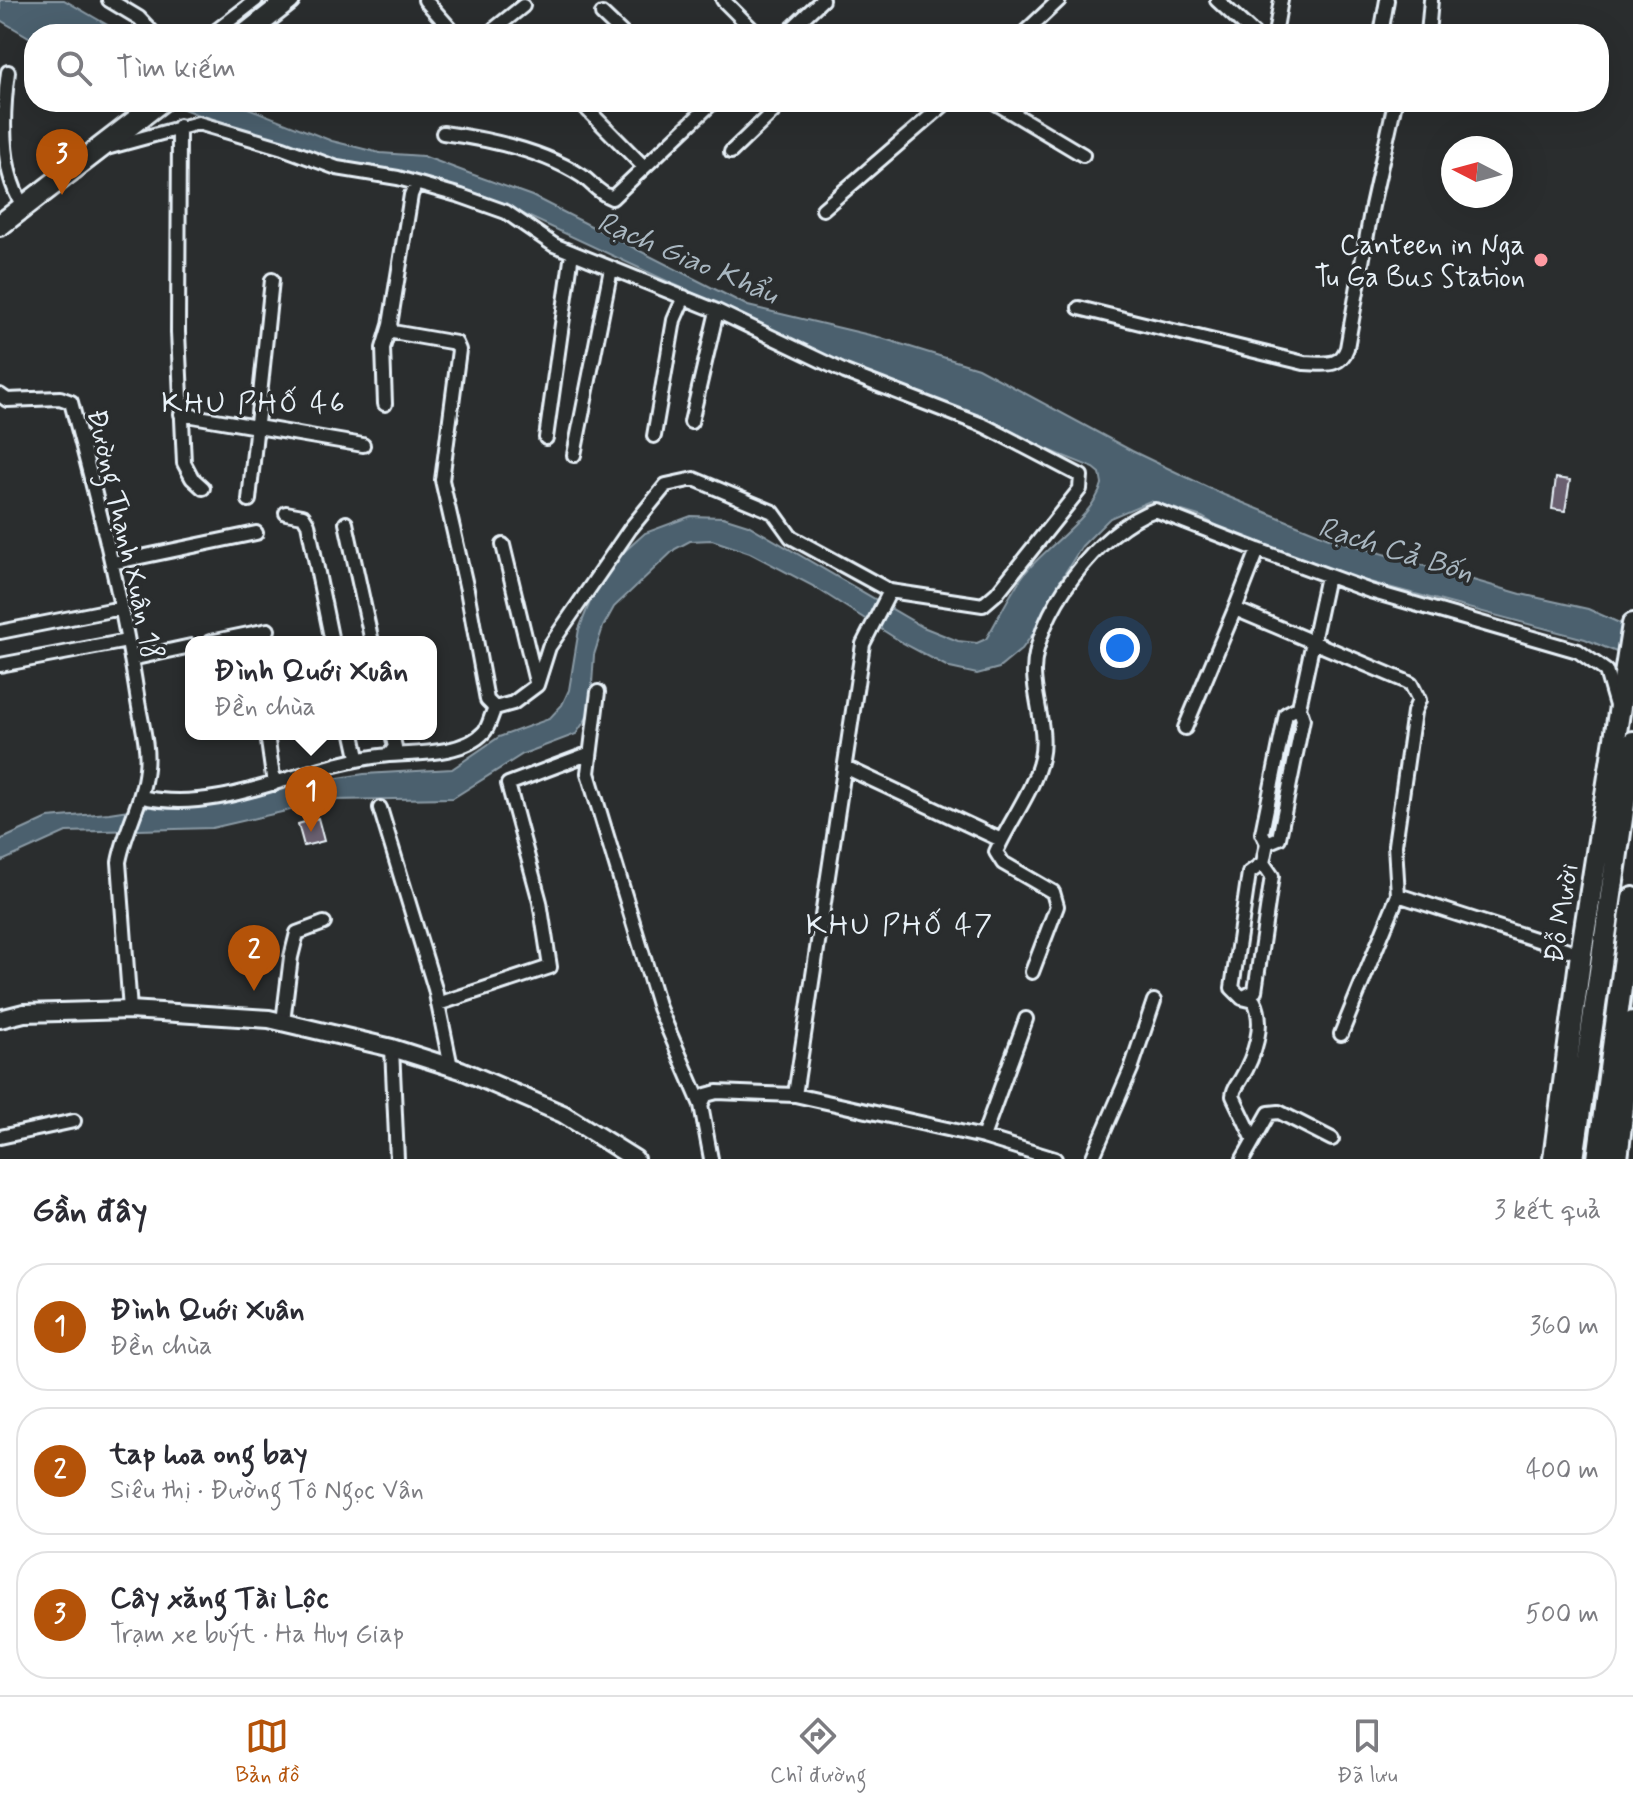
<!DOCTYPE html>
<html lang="vi">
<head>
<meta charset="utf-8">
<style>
	body { margin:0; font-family:Mynerve,sans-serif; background:#f2f2f3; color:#2b2b33 }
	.compass { position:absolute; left:1441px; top:136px; width:72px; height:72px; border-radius:50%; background:#fff; box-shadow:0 8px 32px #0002; rotate:276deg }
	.you { position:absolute; left:1120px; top:648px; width:28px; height:28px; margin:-20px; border:6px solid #fff; border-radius:50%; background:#1a73e8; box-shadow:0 0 0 12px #1a73e833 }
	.badge { display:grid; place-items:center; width:52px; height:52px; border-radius:50%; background:#b45309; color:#fff; font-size:26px; font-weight:700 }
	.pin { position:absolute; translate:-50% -66px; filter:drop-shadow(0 2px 4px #0008) }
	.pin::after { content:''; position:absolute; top:42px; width:28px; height:24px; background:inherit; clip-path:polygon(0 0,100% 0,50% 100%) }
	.popup { position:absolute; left:185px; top:636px; width:252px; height:104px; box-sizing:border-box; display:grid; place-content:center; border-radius:16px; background:#fff; filter:drop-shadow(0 2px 6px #0005); font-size:26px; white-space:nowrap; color:#7c7c81 }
	.popup b { font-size:30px; color:#2b2b33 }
	.popup::after { content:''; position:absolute; left:50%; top:100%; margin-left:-16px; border:16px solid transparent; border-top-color:#fff }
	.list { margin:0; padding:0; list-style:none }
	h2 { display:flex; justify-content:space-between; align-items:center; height:104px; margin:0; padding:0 32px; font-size:34px }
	h2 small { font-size:26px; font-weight:400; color:#7c7c81 }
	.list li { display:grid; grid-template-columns:52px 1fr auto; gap:24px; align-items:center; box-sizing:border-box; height:128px; margin:0 16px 16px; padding:0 16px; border:2px solid #e1e1e2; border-radius:32px }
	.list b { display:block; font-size:30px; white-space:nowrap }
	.list p { margin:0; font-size:26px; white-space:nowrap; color:#7c7c81 }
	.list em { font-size:26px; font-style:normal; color:#7c7c81 }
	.icon { flex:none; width:44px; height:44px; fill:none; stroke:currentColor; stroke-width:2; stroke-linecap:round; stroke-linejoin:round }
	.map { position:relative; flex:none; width:1633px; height:1159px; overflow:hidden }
	.search { position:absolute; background:#fff; box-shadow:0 8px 32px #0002; left:24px; right:24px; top:24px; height:88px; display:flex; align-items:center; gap:20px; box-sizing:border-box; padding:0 28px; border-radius:32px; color:#7c7c81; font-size:30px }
	.sheet { height:536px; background:#fff }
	nav { display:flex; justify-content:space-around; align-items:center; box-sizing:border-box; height:112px; border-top:2px solid #e1e1e2; background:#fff; font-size:22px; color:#7c7c81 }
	nav a { display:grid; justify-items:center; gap:4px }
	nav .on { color:#b45309 }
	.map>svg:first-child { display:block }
	.water { fill:#4b606e; stroke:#8a9aa5; stroke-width:2 }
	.building { fill:#6b6070; stroke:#e8f1f8; stroke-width:2 }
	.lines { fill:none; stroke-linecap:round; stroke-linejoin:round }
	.minor-casing { stroke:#e8f1f8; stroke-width:18 }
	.tertiary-casing { stroke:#e8f1f8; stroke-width:22 }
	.primary-casing { stroke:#e8f1f8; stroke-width:26 }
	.trunk-casing { stroke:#e8f1f8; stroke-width:26 }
	.minor { stroke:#2a2d2e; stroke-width:12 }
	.tertiary { stroke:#2a2d2e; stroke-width:16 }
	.primary { stroke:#2a2d2e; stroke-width:20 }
	.trunk { stroke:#2a2d2e; stroke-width:20 }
	.poi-dot { fill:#ff9aa2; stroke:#2a2d2e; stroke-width:3 }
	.labels { text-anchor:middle; stroke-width:7; stroke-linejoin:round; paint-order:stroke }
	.poi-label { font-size:28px; fill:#e8f1f8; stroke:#2a2d2e; text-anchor:end }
	.street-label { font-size:28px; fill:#e8f1f8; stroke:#2a2d2e }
	.water-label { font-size:30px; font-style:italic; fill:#a9b7c1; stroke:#2a2d2e }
	.neighbourhood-label { font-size:30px; letter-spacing:2px; fill:#e8f1f8; stroke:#2a2d2e }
</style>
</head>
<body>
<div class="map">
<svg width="1633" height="1159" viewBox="0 0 1633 1159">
	<rect width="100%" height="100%" fill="#2a2d2e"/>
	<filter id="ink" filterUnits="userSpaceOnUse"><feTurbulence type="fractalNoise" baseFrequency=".0125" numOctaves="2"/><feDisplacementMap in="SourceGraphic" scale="16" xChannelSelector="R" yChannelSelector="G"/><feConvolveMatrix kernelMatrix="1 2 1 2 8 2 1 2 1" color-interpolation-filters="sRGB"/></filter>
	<g filter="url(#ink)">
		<path class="water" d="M0,0H64L123,34H34V40L0,20Z
			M166,102H233L332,141L380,153L423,156L471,174L532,196L748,306L878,337L978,368L1132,451L1224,495L1329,538L1521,594L1588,609L1633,629V659L1585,639L1317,568L1238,538L1202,517L1150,501L1110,518L1082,546L1060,581L1042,621L1022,649L999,668L977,674L950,668L903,643L813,586L750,553L712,540L690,541L675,549L614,607L603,627L594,655L590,713L576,734L523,754L453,798L334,800L212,828L66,832L0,862V840L48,818L109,813L364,774L452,769L499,737L549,719L562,705L569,690L579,629L594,592L615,560L645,533L691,516L723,517L748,525L923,627L958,641L977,643L986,639C999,618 1010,592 1025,573C1047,546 1094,516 1102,484L1100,473L1094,468L785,345L699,296L485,196L423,177L359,171L249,135Z"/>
		<path class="building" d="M1556,478L1570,480L1565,511L1552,509Z
			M318,818L324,841L304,846L298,824Z"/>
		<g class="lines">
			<g class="minor-casing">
				<path id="minor" d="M109,0L139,18L154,34
					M425,0L455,34
					M723,0L757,34
					M1217,0L1254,34
					M602,14L623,34
					M212,34L256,0
					M488,34L523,6
					M786,34L822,0
					M1023,34L1059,0
					M1275,34L1281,0
					M1381,34L1387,0
					M1428,34L1431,0
					M8,72C2,116 0,172 24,207
					M580,102L644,167
					M994,102L1083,155
					M179,126L178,332L184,463L192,478L203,488
					M443,133C489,139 542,150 582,176C593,184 598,193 612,198L713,102
					M110,147L198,123L283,148L337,168L398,178L461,196L506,212L554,245L717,311L845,372L985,426L1081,476L1080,489L997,593L983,605L890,591L791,537L773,512L694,479L666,485L630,529L549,647L537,685L513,703L495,708L487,700L467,590L442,480L459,350L456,343L393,332L390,325L411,195L416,183
					M731,152L783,102
					M823,209L947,102
					M1079,308L1304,363C1322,363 1340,369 1347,348L1372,206L1395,102
					M0,395L7,400L60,398L71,402C97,499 122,596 137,695C140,718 149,745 146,768C143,802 125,829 119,862L130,1010
					M385,404L383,348L390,325
					M181,414L363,445
					M691,422L717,311
					M654,436L674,320L684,297
					M546,438L572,253
					M574,455L611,269
					M249,500L272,280
					M286,513L303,516L308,524L332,642
					M346,523L372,642
					M503,545L536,682
					M1258,550L1370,591L1578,651L1606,671L1617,709
					M112,563L256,533
					M0,632L121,608
					M210,642L268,630
					M131,659L191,646
					M0,665L127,641
					M598,692L588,773L659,1008L701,1105L711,1159
					M1299,707L1286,714L1262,833L1267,843L1279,838L1303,719L1299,707L1327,576
					M1185,728L1235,609
					M267,734L274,784
					M353,734L358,757
					M389,755C416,753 463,755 484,732C489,727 491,715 495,708
					M845,767L1001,840
					M142,797C225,816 307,762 389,755L395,747L392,734
					M380,808L435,989L451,1067
					M1263,863L1272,876L1255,991L1242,998L1232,988L1249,873L1263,863L1267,843
					M1398,895L1581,954
					M1032,972L1057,906L1053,892L1003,863L996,852C1009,822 1034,790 1041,758C1047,732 1035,701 1034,674C1033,615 1100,528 1155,510L1258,550L1235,609L1405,681L1411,684L1419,700L1414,712L1395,845L1398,895L1341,1034
					M1242,998L1254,1001C1266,1024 1254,1057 1241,1079C1237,1086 1234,1087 1233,1096L1253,1138
					M438,1004L550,967L540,902L508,784L588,754
					M283,1022L291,957L297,933L324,923
					M392,1048L397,1159
					M795,1095L863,644L890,591
					M701,1105L706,1095L717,1092L795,1095L983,1137L1055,1159
					M0,1137L74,1121
					M983,1137L1026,1019
					M1092,1159L1131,1069L1154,1001
					M1243,1159L1269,1113L1279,1112L1332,1139"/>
			</g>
			<g class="tertiary-casing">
				<path id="tertiary" d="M0,1019L24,1013L130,1010L269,1019L392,1048L461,1070L563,1114L635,1159"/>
			</g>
			<g class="primary-casing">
				<path id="primary" d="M246,34L289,0
					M0,225L160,102"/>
			</g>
			<g class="trunk-casing">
				<path id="trunk" d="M1554,1159L1581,954L1633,624
					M1573,1159L1633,742
					M1598,1159L1633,898
					M1617,1159L1633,1022"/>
			</g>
			<use href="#minor" class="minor"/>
			<use href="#tertiary" class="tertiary"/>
			<use href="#primary" class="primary"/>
			<use href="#trunk" class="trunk"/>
		</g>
	</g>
	<circle class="poi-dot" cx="1541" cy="260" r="8"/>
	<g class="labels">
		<g class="poi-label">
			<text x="1525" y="254">Canteen in Nga<tspan x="1525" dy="32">Tu Ga Bus Station</tspan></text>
		</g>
		<g class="street-label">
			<text transform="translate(126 534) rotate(77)" y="10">Đường Thạnh Xuân 18</text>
			<text transform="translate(1560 913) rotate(-81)" y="10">Đỗ Mười</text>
		</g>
		<g class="water-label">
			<text transform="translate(688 257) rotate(23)" y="10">Rạch Giao Khẩu</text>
			<text transform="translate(1396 549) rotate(17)" y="10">Rạch Cả Bốn</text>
		</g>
		<g class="neighbourhood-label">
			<text x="254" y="412">KHU PHỐ 46</text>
			<text x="900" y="934">KHU PHỐ 47</text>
		</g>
	</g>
</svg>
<svg class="compass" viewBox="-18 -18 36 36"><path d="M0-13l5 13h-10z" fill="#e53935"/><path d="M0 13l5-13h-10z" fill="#7c7c81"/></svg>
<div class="you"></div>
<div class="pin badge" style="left:311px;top:832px">1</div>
<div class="popup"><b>Đình Quới Xuân</b>Đền chùa</div>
<div class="pin badge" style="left:254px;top:991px">2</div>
<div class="pin badge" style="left:62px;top:195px">3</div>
<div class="search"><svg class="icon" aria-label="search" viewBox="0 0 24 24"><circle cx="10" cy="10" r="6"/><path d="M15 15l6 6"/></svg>Tìm kiếm</div>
</div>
<section class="sheet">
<h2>Gần đây<small>3 kết quả</small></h2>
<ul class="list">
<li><span class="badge">1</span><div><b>Đình Quới Xuân</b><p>Đền chùa</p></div><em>360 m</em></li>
<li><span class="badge">2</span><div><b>tap hoa ong bay</b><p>Siêu thị · Đường Tô Ngọc Vân</p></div><em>400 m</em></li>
<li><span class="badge">3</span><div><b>Cây xăng Tài Lộc</b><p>Trạm xe buýt · Ha Huy Giap</p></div><em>500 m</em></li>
</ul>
</section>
<nav>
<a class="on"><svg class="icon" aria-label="map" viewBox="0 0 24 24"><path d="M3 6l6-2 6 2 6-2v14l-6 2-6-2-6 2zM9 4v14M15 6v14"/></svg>Bản đồ</a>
<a><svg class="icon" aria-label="directions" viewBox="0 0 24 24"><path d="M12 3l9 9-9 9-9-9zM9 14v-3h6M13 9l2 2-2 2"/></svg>Chỉ đường</a>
<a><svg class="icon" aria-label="saved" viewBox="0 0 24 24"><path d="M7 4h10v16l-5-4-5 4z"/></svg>Đã lưu</a>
</nav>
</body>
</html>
